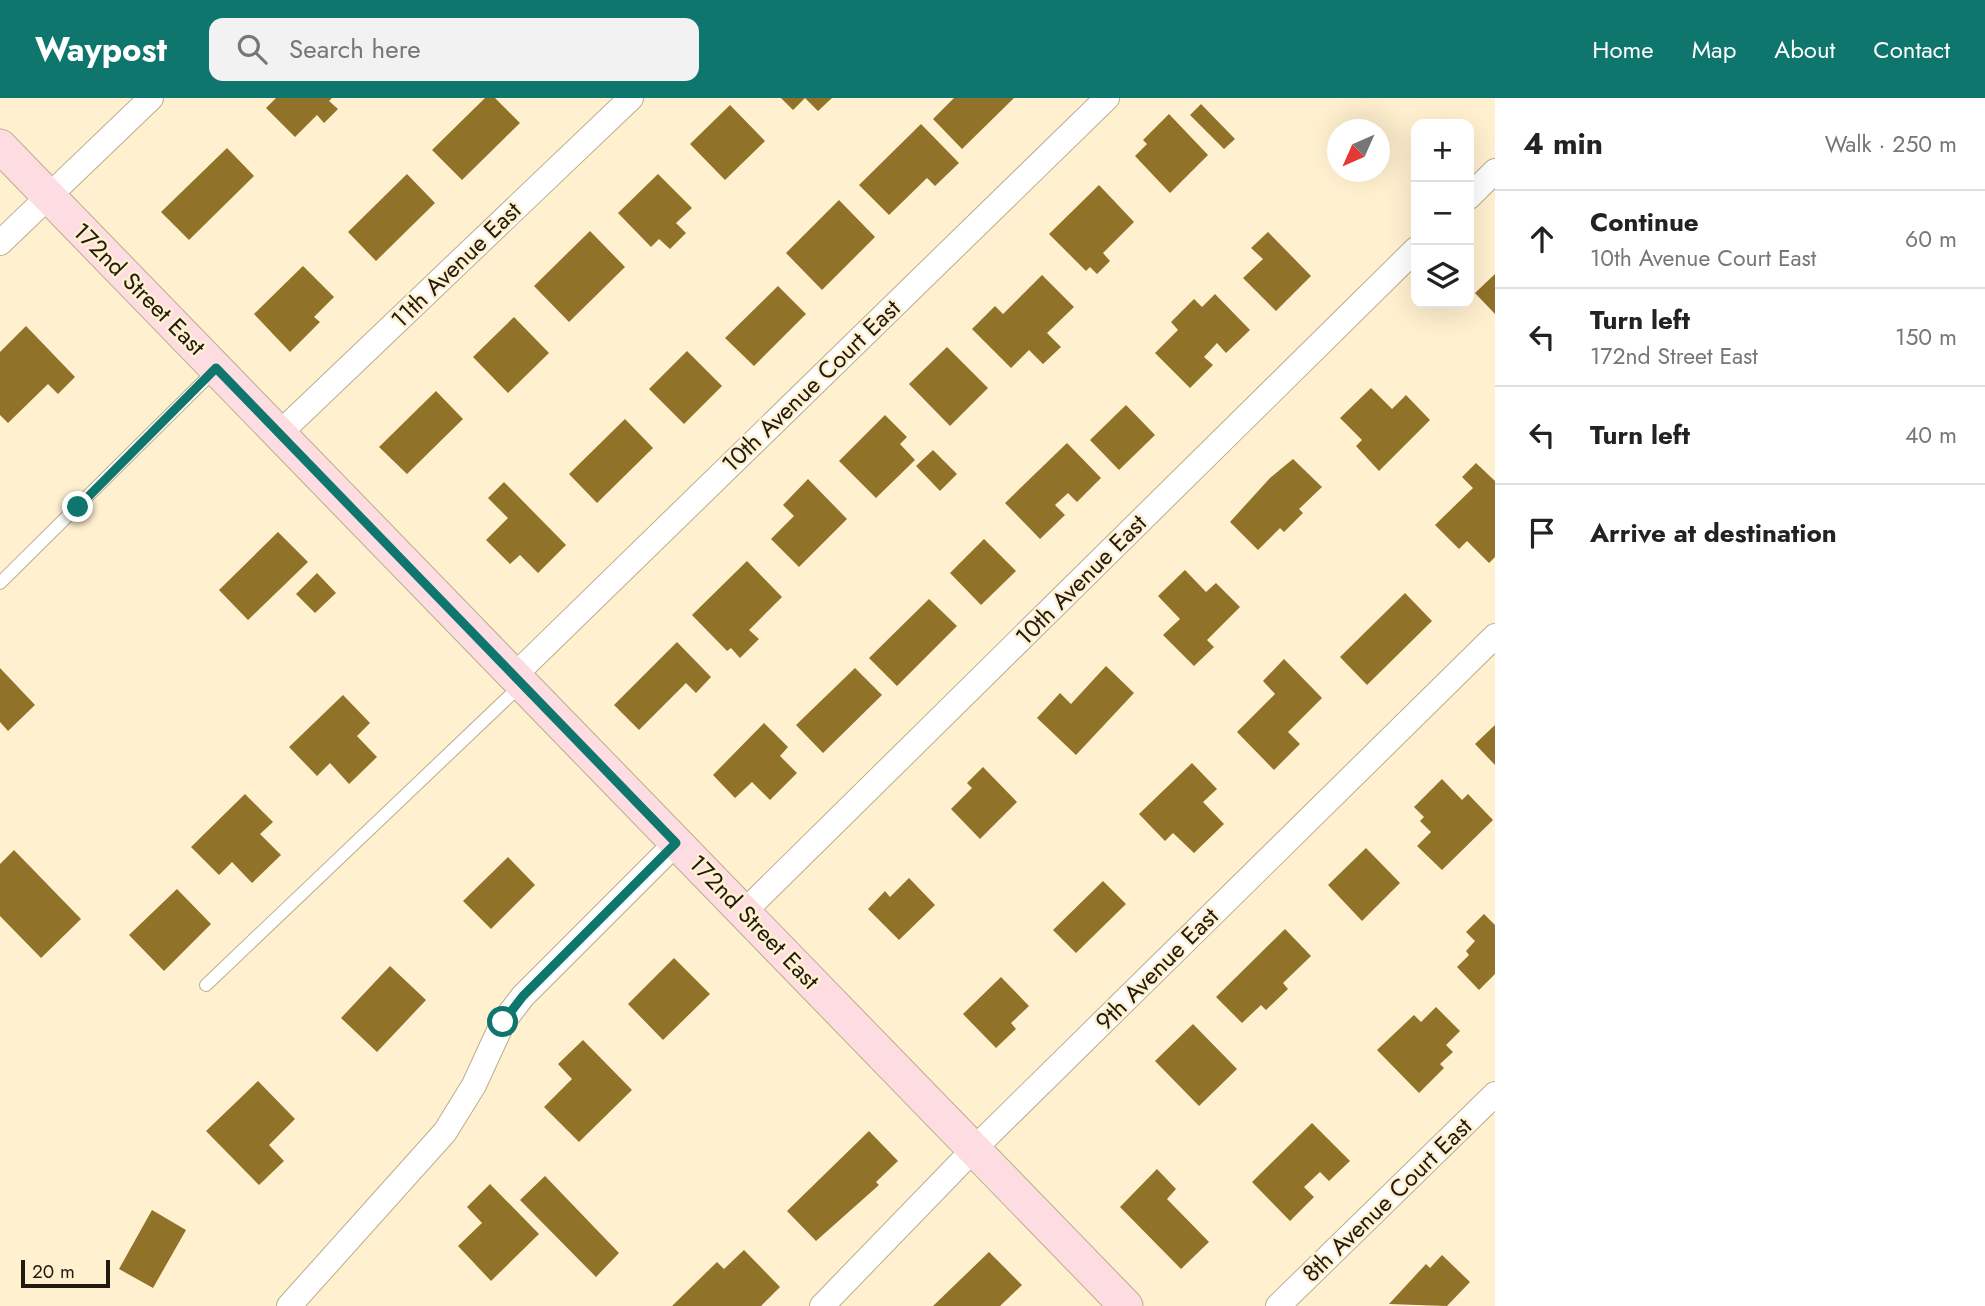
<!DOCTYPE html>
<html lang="en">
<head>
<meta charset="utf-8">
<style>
	body { margin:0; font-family:Jost,sans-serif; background:#f2f2f2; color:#222 }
	.controls { position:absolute; right:21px; top:21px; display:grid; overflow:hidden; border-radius:14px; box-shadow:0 7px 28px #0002 }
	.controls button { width:63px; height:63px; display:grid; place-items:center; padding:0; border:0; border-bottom:2px solid #e0e0e0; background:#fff; color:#222; font:35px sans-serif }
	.compass { position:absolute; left:1327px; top:21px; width:63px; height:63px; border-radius:50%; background:#fff; box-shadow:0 7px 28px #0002; rotate:225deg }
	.scale { position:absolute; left:21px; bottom:18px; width:89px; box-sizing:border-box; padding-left:7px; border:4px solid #211b0f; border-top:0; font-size:19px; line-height:24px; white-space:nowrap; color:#211b0f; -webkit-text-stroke:5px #fff0cf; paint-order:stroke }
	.stop { position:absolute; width:21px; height:21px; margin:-16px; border:5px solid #0f766e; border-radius:50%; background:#fff }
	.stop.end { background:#0f766e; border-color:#fff; box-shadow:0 2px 7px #0008 }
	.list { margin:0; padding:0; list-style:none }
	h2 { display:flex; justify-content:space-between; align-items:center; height:91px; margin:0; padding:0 28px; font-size:30px }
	h2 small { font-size:23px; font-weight:400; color:#767676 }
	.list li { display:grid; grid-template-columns:46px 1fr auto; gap:21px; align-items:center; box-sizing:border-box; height:98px; padding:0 28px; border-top:2px solid #e0e0e0 }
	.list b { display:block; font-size:26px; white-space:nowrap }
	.list p { margin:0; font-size:23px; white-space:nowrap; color:#767676 }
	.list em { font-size:23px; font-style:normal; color:#767676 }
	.icon { flex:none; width:38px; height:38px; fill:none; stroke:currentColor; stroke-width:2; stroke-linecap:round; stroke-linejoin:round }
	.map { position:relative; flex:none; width:1495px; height:1208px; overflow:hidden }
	header { display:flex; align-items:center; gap:42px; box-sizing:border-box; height:98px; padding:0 35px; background:#0f766e; color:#fff }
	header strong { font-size:33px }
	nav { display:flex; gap:38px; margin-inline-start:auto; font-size:24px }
	.search { width:490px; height:63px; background:#f2f2f2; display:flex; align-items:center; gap:18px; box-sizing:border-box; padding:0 24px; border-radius:14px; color:#767676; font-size:26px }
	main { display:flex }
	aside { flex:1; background:#fff }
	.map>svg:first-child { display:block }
	.building { fill:#907228 }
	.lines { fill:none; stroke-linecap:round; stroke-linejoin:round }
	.lane-casing { stroke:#bbad8e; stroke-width:14 }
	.street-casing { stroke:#bbad8e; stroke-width:26 }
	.secondary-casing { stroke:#bbad8e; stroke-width:35 }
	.lane { stroke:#fff; stroke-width:12 }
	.street { stroke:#fff; stroke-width:24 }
	.secondary { stroke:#fedde2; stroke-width:33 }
	.route { stroke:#0f766e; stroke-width:9 }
	.labels { text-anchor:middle; stroke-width:5; stroke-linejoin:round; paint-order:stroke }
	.street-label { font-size:24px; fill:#211b0f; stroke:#fff0cf }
</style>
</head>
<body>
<header>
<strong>Waypost</strong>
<div class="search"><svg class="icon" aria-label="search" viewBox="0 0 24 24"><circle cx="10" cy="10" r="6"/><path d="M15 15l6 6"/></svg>Search here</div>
<nav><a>Home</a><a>Map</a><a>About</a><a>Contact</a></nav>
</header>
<main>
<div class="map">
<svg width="1495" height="1208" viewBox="0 0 1495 1208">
	<rect width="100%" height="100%" fill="#fff0cf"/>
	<path class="building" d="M276,0H332L329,3L338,11L324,25L317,17L295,39L266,10Z
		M485,0H495L520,25L462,82L432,52Z
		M781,0H832L818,13L805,0L793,12Z
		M954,0H1014L962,51L933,21Z
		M1201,6L1235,41L1224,51L1190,17Z
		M730,7L765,43L725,82L690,46Z
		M1169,16L1208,57L1170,95L1135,58L1147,46L1143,42Z
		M921,26L959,65L935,88L927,80L889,117L859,87Z
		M227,50L254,78L189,142L161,114Z
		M407,76L435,105L376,163L348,134Z
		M658,76L692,110L676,125L686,135L670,151L659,141L651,149L618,115Z
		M1099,87L1134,124L1103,155L1110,163L1097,176L1090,169L1086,173L1049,136Z
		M839,102L875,139L822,192L786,155Z
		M590,133L625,169L569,224L534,188Z
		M1268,134L1311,178L1276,213L1243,180L1263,161L1251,150Z
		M303,168L334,199L314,219L320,224L290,254L254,216Z
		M1495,176V216L1475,195Z
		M1042,177L1074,209L1047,235L1061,249L1043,266L1029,252L1011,270L972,231L995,208L1003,216Z
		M778,188L806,216L754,268L725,240Z
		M1215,196L1250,232L1226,255L1217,245L1204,259L1213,267L1190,290L1155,255L1178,232L1171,224L1194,201L1202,209Z
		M514,219L549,255L508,295L473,259Z
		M26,228L75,279L58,296L48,286L8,325L0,317V254Z
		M947,249L988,290L950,328L909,286Z
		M687,253L722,288L684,326L649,291Z
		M1371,290L1392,311L1406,297L1430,322L1379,373L1356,348L1362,342L1340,320Z
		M436,293L463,321L407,376L379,349Z
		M1126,307L1155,337L1119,372L1090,342Z
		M885,317L907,339L900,346L915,362L876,400L839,363Z
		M625,321L653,350L597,405L569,376Z
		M1067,345L1101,380L1077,404L1068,395L1055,407L1065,417L1040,441L1005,405Z
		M933,352L957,376L940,393L916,368Z
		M1293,361L1322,389L1299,411L1303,415L1284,434L1280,430L1258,452L1230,424L1270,380Z
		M1476,365L1495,383V459L1489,465L1467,443L1459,451L1435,427L1473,390L1462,379Z
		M808,381L847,421L799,469L771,441L794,418L783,407Z
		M504,384L566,447L538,475L520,457L510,466L486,442L508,420L488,400Z
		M278,434L308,464L248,522L219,492Z
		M984,441L1016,473L981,507L950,475Z
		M747,463L782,499L749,532L759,541L740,560L731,550L727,553L692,517Z
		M1185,472L1206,494L1216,485L1240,509L1207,542L1214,549L1194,568L1163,537L1180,521L1158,498Z
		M317,475L336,495L315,515L296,496Z
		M1405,495L1432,523L1367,587L1340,559Z
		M929,501L957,528L897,588L869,560Z
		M677,544L711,579L696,595L686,585L639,632L614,607Z
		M1284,561L1322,600L1288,634L1300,646L1274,672L1237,634L1275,596L1263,583Z
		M1106,568L1134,595L1076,657L1037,620L1060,595L1071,606Z
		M0,570L35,607L8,633L0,624Z
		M855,570L882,597L823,655L796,627Z
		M343,597L370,625L357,638L377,659L349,686L330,665L317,678L289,649Z
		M764,625L788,649L780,658L797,675L770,702L752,684L735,700L713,677Z
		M1495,627V667L1475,646Z
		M1192,665L1217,691L1203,704L1224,726L1194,755L1173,735L1165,743L1139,716Z
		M983,669L1017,704L980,741L951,711L972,690L967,685Z
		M1442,681L1462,702L1468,696L1493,722L1442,772L1417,748L1431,734L1420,723L1424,719L1414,709Z
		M245,696L273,724L260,736L281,757L252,785L232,764L219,777L191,749Z
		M1366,750L1400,785L1362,823L1328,787Z
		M14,752L81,821L41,860L0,818V766Z
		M508,759L535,787L491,831L463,803Z
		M909,780L935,807L899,842L868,811L885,793L890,799Z
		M1103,783L1126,806L1076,855L1053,832Z
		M177,791L211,826L164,873L129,837Z
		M1484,816L1495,827V876L1479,892L1457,869L1469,857L1466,853L1475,843L1466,834Z
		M1285,831L1311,858L1283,885L1288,891L1266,912L1261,907L1242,925L1216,899Z
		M674,860L710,896L663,942L628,906Z
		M390,868L426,902L377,954L341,920Z
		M1001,879L1029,908L1011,925L1016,931L996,950L963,916Z
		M1436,909L1460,933L1446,947L1453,954L1440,966L1444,970L1419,995L1377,952L1414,917L1421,924Z
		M1193,926L1237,971L1199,1008L1155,963Z
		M583,942L632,992L579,1044L544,1009L572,981L558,966Z
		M258,983L295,1021L269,1047L284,1063L259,1087L206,1033Z
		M1312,1025L1350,1063L1329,1083L1320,1074L1304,1089L1314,1099L1290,1123L1252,1084Z
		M869,1033L898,1063L876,1084L879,1087L816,1143L787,1113Z
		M1157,1071L1176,1091L1167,1101L1209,1144L1181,1171L1120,1109Z
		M545,1078L619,1155L596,1179L520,1102Z
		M490,1086L539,1136L491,1183L458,1148L482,1125L467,1109Z
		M152,1112L186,1132L153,1190L119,1171Z
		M744,1152L780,1189L761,1208H672L717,1164L724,1171Z
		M989,1154L1022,1187L1000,1208H933Z
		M1442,1157L1470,1184L1447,1208L1389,1206L1426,1166L1430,1170Z"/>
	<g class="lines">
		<g class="lane-casing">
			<path id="lane" d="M0,485L216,271
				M206,887L520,588"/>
		</g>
		<g class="street-casing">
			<path id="street" d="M1469,99L1495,73
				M0,145L151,0
				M281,334L631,0
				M516,576L1107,0
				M745,813L1416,151
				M289,1208L445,1034L474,987L503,924L523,898L676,745
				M822,1208L974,1051L1495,538
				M1278,1208L1495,996"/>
		</g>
		<g class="secondary-casing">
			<path id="secondary" d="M0,48L1126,1208"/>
		</g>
		<use href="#lane" class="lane"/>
		<use href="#street" class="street"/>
		<use href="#secondary" class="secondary"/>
	</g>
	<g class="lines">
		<path class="route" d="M78,409L216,270L676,745L523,898L503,924"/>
	</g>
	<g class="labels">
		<g class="street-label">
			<text transform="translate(456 167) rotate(-44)" y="8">11th Avenue East</text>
			<text transform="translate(139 191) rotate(45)" y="8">172nd Street East</text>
			<text transform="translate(811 288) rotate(-44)" y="8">10th Avenue Court East</text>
			<text transform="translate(1081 482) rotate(-45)" y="8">10th Avenue East</text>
			<text transform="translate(754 824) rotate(46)" y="8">172nd Street East</text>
			<text transform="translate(1157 871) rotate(-45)" y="8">9th Avenue East</text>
			<text transform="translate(1387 1102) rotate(-44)" y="8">8th Avenue Court East</text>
		</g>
	</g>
</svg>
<div class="controls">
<button>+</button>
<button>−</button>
<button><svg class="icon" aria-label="layers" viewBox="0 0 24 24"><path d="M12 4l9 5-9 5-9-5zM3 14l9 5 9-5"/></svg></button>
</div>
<svg class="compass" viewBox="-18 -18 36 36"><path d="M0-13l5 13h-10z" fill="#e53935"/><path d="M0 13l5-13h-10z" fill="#767676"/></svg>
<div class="scale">20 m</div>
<div class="stop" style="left:503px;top:924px"></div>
<div class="stop end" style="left:78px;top:409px"></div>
</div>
<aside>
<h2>4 min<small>Walk · 250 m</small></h2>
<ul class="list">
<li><svg class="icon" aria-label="ahead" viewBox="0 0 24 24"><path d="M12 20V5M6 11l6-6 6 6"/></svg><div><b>Continue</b><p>10th Avenue Court East</p></div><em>60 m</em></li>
<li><svg class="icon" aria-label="left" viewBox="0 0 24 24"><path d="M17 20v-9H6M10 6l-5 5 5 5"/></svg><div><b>Turn left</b><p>172nd Street East</p></div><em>150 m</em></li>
<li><svg class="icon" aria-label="left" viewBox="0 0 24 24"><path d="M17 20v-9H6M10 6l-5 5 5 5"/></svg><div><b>Turn left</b></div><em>40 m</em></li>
<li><svg class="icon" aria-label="arrive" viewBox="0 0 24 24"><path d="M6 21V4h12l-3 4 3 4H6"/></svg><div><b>Arrive at destination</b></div></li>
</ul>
</aside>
</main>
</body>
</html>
